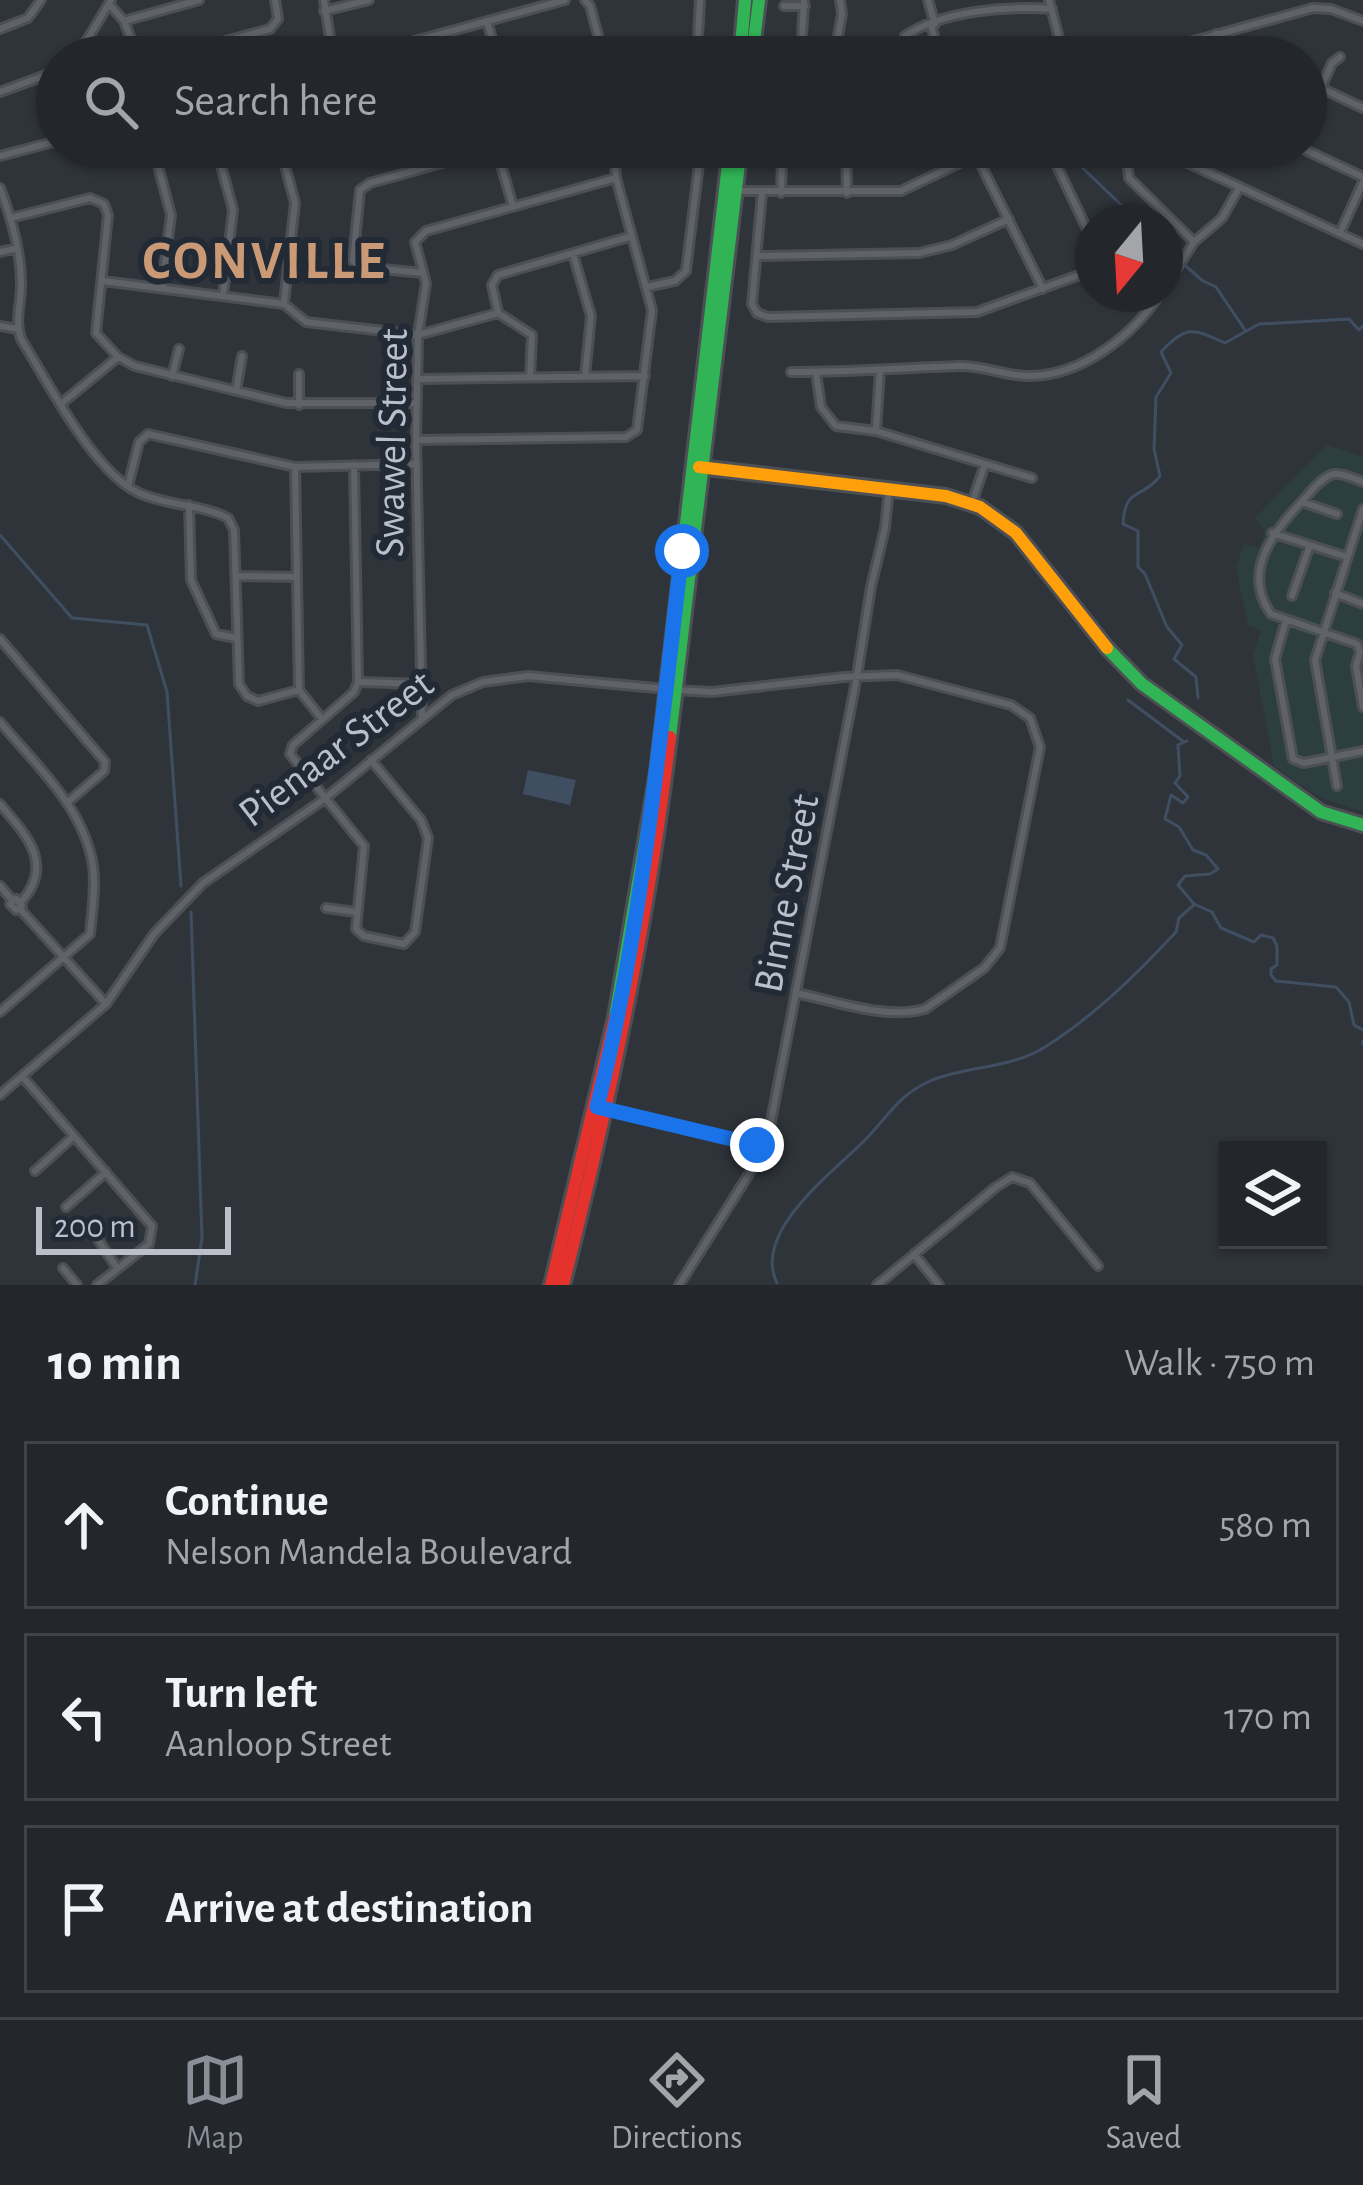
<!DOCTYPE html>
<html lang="en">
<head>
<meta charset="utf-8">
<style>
	body { margin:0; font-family:"Alegreya Sans",sans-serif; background:#2f3338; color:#f1f3f6 }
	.controls { position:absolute; right:36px; bottom:36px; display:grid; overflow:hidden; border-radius:0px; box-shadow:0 3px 9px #0004 }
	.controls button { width:108px; height:108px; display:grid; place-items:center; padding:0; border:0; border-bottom:3px solid #404448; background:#23272c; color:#f1f3f6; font:60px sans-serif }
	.compass { position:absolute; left:1075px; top:204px; width:108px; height:108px; border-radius:50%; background:#23272c; box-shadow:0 3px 9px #0004; rotate:198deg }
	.scale { position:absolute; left:36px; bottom:30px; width:195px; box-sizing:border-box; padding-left:12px; border:6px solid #bac0ca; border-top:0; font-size:33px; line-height:42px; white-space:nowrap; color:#bac0ca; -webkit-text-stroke:9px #222a35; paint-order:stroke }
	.stop { position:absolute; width:36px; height:36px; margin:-27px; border:9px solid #1a73e8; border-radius:50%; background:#fff }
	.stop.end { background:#1a73e8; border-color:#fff; box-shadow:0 3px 12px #0008 }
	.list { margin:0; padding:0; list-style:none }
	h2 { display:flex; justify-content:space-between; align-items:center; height:156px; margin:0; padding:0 48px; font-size:51px }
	h2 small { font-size:39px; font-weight:400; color:#a3a5a9 }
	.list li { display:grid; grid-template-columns:78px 1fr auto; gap:36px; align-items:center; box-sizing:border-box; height:168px; margin:0 24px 24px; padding:0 24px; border:3px solid #404448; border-radius:0px }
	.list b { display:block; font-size:45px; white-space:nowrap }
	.list p { margin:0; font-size:39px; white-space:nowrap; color:#a3a5a9 }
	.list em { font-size:39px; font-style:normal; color:#a3a5a9 }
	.icon { flex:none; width:66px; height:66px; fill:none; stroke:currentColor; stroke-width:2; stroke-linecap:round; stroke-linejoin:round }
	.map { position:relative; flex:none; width:1363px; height:1285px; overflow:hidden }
	.search { position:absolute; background:#23272c; box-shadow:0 3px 9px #0004; left:36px; right:36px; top:36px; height:132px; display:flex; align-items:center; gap:30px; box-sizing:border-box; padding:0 42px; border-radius:66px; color:#a3a5a9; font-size:45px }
	.sheet { height:732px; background:#23272c }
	nav { display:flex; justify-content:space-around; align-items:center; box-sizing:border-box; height:168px; border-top:3px solid #404448; background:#23272c; font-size:33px; color:#a3a5a9 }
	nav a { display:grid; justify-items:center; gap:6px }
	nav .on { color:#898f98 }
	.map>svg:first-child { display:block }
	.green { fill:#2d3e40 }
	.water { fill:#404e62 }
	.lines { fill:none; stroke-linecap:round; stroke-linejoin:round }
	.stream { stroke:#404e62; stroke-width:3 }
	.street-casing { stroke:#4c5055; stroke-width:12 }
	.fast-casing { stroke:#4c5055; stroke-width:18 }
	.slow-casing { stroke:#4c5055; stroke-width:18 }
	.jam-casing { stroke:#4c5055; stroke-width:18 }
	.street { stroke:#5f6268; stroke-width:6 }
	.fast { stroke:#30b455; stroke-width:12 }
	.slow { stroke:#ff9f0a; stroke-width:12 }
	.jam { stroke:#e5322d; stroke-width:12 }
	.route { stroke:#1a73e8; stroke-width:15 }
	.labels { text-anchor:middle; stroke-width:12; stroke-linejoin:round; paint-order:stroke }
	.street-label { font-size:42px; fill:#bac0ca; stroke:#222a35 }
	.district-label { font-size:54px; font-weight:bold; letter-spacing:3px; fill:#ca9975; stroke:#222a35 }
</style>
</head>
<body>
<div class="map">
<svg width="1363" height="1285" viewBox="0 0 1363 1285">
	<rect width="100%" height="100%" fill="#2f343a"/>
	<path class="green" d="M1327,445L1363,457V812L1320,798L1274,766L1253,655L1261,631L1248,625L1236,568L1244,544L1259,548L1265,530L1255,518Z"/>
	<path class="water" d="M528,770L576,780L570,805L523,794Z"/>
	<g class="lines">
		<path class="stream" d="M1067,153L1139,222
			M1165,248L1203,281L1216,287L1245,330
			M0,535L72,618L147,625L167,692L181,886
			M1198,698L1196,677L1174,659L1182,645L1167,627L1145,574L1138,567V531L1123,524C1125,486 1142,500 1160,476L1154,449L1156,397L1171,373L1161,352C1187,324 1194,329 1225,343L1259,324L1349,319L1359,330L1363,326
			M1128,700L1184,742
			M1187,741L1178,745L1180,776L1175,783L1188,797L1183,803L1171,795L1165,819L1179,827L1193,850L1206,855L1218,869L1210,874L1185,876L1178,885L1194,904L1212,912L1221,928L1254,942L1261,935L1273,938L1277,946V965L1271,969V975L1276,981L1336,987L1349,1002L1354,1025L1363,1030
			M191,912L202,1238L195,1285
			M1363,1041V1044
			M777,1283C752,1232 832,1173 863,1142C886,1120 896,1096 930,1081C965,1066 1010,1069 1045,1047C1094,1016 1136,975 1176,932L1179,918L1195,904"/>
		<g class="street-casing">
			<path id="street" d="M324,0L333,57
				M585,0L590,6L604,57
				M928,0L935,24
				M1049,0L1064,57
				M109,4L124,21L138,57
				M784,6H805
				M324,11L369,0
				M124,21L199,0
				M487,21L497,57
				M931,25L940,57
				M0,29L28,18L41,0
				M1216,34L1225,44L1254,57
				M603,54L630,57
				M77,57L111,0
				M168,57L270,29L278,19L275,0
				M356,57L565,0
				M697,57L700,0
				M801,57L804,0
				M834,57L842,14L840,0
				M898,57L905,36C944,10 1007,6 1052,9
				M1136,57L1313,8L1331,9L1363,21
				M1306,81L1363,108
				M1321,88L1332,63L1340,57
				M0,92L57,71
				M153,147L171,215L162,288
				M216,147L233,210L223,296
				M280,147L295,203L284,303
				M846,147L847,193
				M972,147L1043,289
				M1048,147L1093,242
				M1138,147L1128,168L1129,178L1194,242
				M1153,147L1363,244
				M1299,147L1363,177
				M496,148L513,206
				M0,156L57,141
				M0,188C11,217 21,251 21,282C22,302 14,319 21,339C48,382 93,472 139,493C167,506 201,504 228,518L234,530L239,684L247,696L258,701L299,690
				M736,191H901L976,155
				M762,193L752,304L757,313L768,317L977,312L1082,274L1093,257
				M781,193L782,160
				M11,218L90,198L104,204L108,215L96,333L118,357L135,366L286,403H416
				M1340,233L1363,182
				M0,252L17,248
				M573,254L591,316L585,376
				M758,256L919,253L952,245L1009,219
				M423,273L362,267L353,261L360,190L370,183L499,147
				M103,281L284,304L306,322L418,335L498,313L532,335L530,377
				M647,287L675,281L686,271L701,147
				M1165,287L1194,242L1222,218L1239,188
				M498,313L492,285L498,275L632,236
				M0,326L18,329
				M791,372C847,372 903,368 958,366C984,365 1007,377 1031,376C1083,375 1133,335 1160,294
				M816,372L821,407L836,426L876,431L1032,478
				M299,374V405
				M172,376L179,349
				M420,379L645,376
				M236,391L242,356
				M62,403L118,357
				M876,431L880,370
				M416,440L626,437L637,430L652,310L616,178L614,147
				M354,465L358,682L354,692L293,745L290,754L364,846L356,929L364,936L404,944L415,932L428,838L421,820L371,760
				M295,467L299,690L322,719
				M1363,482C1355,479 1344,473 1335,474C1324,475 1313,489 1306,497C1276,529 1240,570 1271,614L1357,644L1360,652L1356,666L1363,707
				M128,486L139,442L148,434L295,467L417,464
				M1302,502L1337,514
				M972,503L985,464
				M189,505L191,580L216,634L236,638
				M1272,533L1347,557
				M237,576L296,577
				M1335,593L1363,604
				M1292,596L1310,545
				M1286,620L1275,659L1293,759L1304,763L1363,751
				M0,639L105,762L104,771L68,802
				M359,682L421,684
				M676,690L712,692L844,677L897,675L1011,705L1030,718L1040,747L1000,948L984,968L925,1009C885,1020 836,1001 796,993
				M422,716L416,440L418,335L426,283L415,242L426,231L616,178
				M0,722C37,766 84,808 93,866C96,888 92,912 90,934L0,1012
				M1337,786L1315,660L1363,509
				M0,804C26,835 55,864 21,902
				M0,886L12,900
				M16,899L22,906L16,910L10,904Z
				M326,908L356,912
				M20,909L106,1004
				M22,1076L152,1226L149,1244L97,1285
				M0,1095L106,1004L154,934L203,883L323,800L452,695L483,682L528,676L666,689
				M597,1107L766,1147
				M35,1171L74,1136
				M66,1207L106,1172
				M97,1238L117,1268
				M914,1254L939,1285
				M63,1268L77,1285
				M679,1285L766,1147L857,676L871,587L885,528L889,489
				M877,1285L996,1187L1012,1177L1030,1183L1098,1266"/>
		</g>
		<g class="fast-casing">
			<path id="fast" d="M740,57L745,0
				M752,57L759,0
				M1107,648L1142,684L1321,812L1363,825
				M670,737L741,147
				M615,1017L657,772L730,147"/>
		</g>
		<g class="slow-casing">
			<path id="slow" d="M699,467L946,496L980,507L1016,533L1107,648"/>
		</g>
		<g class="jam-casing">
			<path id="jam" d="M551,1285L615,1017
				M563,1285C609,1104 648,923 670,737"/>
		</g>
		<use href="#street" class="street"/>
		<use href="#fast" class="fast"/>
		<use href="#slow" class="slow"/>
		<use href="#jam" class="jam"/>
	</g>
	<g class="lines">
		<path class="route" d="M682,551C660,737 643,925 597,1107L757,1145"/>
	</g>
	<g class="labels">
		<g class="street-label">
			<text transform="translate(390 443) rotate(-89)" y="15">Swawel Street</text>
			<text transform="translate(335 747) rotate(-37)" y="15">Pienaar Street</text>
			<text transform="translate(785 893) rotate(-79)" y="15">Binne Street</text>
		</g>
		<g class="district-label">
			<text x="265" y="278">CONVILLE</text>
		</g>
	</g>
</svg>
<div class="controls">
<button><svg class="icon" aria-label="layers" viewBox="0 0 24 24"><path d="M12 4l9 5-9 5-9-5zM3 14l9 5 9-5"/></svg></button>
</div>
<svg class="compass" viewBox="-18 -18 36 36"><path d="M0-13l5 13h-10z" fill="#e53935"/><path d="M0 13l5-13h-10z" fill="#a3a5a9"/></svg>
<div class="scale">200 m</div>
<div class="stop" style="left:682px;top:551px"></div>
<div class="stop end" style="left:757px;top:1145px"></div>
<div class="search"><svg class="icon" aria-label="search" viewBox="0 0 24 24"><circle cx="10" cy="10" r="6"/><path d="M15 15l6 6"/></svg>Search here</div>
</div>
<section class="sheet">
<h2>10 min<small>Walk · 750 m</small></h2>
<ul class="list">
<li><svg class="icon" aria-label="ahead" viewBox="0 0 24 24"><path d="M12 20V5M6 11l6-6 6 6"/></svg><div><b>Continue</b><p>Nelson Mandela Boulevard</p></div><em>580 m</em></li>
<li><svg class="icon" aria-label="left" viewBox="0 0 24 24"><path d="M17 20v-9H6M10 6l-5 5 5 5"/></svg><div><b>Turn left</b><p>Aanloop Street</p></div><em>170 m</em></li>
<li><svg class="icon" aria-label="arrive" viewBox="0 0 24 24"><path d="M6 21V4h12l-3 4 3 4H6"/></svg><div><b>Arrive at destination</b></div></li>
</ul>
</section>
<nav>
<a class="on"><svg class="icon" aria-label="map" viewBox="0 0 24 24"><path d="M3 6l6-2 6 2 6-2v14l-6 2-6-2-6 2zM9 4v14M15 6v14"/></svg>Map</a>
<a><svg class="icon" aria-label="directions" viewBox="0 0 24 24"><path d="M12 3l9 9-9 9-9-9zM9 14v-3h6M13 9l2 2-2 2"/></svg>Directions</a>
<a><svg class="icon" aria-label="saved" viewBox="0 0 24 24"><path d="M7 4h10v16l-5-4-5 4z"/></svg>Saved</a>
</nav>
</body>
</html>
